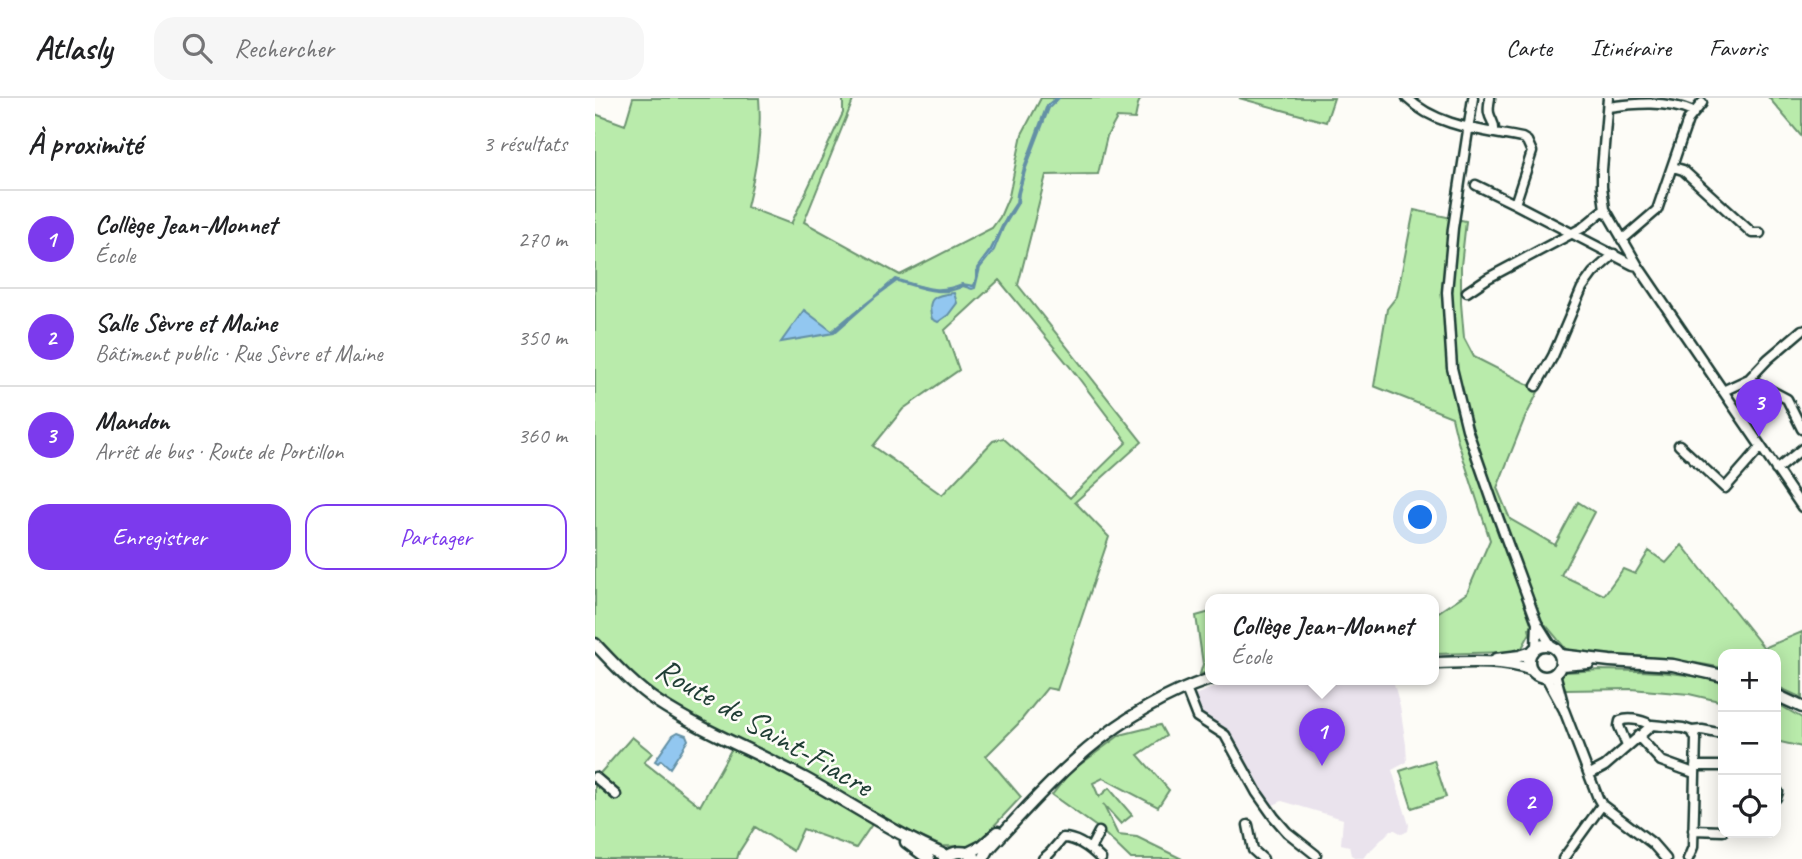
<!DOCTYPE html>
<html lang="fr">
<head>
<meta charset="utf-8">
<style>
	body { margin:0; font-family:Caveat,sans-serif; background:#f6f6f6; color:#202124 }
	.controls { position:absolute; right:21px; bottom:21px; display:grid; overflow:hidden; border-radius:14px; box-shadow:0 4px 18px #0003 }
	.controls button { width:63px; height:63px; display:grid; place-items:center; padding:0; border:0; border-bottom:2px solid #e0e0e0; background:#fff; color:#202124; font:35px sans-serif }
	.you { position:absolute; left:826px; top:420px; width:24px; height:24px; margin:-18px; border:5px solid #fff; border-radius:50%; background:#1a73e8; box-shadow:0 0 0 10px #1a73e833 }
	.badge { display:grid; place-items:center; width:46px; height:46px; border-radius:50%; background:#7c3aed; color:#fff; font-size:23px; font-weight:700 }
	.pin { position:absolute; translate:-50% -58px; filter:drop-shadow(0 2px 4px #0008) }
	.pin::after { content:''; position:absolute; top:37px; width:24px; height:21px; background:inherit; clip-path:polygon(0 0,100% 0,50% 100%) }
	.popup { position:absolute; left:610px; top:496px; width:234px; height:91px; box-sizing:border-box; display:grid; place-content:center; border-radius:14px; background:#fff; filter:drop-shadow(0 2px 5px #0005); font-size:23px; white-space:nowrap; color:#757577 }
	.popup b { font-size:26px; color:#202124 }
	.popup::after { content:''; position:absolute; left:50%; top:100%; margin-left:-14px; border:14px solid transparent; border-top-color:#fff }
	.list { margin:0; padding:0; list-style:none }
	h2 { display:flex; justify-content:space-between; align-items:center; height:91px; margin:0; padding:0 28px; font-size:30px }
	h2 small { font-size:23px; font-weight:400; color:#757577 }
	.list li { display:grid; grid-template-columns:46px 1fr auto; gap:21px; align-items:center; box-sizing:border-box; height:98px; padding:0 28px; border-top:2px solid #e0e0e0 }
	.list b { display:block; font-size:26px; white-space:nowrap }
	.list p { margin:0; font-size:23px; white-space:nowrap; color:#757577 }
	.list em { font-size:23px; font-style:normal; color:#757577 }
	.actions { display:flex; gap:14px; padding:21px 28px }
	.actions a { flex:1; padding:16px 0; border:2px solid #7c3aed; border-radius:21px; text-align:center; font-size:24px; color:#7c3aed }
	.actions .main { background:#7c3aed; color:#fff }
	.icon { flex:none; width:38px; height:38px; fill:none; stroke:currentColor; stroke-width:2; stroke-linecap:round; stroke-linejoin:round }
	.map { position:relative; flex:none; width:1207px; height:761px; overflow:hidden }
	header { display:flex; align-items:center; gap:42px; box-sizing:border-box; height:98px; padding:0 35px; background:#fff; border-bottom:2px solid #e0e0e0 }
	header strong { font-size:33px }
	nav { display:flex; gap:38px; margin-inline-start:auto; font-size:24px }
	.search { width:490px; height:63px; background:#f6f6f6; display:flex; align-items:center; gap:18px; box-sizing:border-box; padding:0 24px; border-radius:21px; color:#757577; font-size:26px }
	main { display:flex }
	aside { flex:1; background:#fff }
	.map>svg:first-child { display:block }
	.built { fill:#eae3ed }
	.green { fill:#b9ebab; stroke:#6c9470; stroke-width:2; fill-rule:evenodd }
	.water { fill:#92c7f0; stroke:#6490a5; stroke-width:2 }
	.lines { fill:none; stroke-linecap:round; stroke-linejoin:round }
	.stream { stroke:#6490a5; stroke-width:2 }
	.minor-casing { stroke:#1f3d34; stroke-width:13 }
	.major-casing { stroke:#1f3d34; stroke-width:15 }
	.minor { stroke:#fdfcf7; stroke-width:8 }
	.major { stroke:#fdfcf7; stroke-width:10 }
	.labels { text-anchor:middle; stroke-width:5; stroke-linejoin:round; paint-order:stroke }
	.street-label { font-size:33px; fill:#1f3d34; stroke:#fdfcf7 }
</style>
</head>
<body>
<header>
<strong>Atlasly</strong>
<div class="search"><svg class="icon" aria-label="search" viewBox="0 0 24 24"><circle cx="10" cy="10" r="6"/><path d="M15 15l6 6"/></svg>Rechercher</div>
<nav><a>Carte</a><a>Itinéraire</a><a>Favoris</a></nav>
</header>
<main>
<aside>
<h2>À proximité<small>3 résultats</small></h2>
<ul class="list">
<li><span class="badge">1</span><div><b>Collège Jean-Monnet</b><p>École</p></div><em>270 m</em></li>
<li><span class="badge">2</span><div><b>Salle Sèvre et Maine</b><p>Bâtiment public · Rue Sèvre et Maine</p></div><em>350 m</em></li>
<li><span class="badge">3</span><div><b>Mandon</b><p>Arrêt de bus · Route de Portillon</p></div><em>360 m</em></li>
</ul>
<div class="actions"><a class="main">Enregistrer</a><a>Partager</a></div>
</aside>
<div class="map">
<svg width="1207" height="761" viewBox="0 0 1207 761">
	<rect width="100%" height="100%" fill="#fdfcf7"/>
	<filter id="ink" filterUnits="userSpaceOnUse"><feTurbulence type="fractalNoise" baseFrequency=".0143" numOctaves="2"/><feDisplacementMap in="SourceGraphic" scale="14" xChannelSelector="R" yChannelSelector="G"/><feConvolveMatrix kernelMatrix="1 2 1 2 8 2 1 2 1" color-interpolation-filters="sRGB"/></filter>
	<g filter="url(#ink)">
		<path class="built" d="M654,582H798L805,608L811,647L812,664L797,672L814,727L813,733L807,736L800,732H796L768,760H761L756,757L754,748L746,746L748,721L687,703L674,709L662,691L632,633L607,619L597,598L620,589Z"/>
		<path class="green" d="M38,0H164C167,38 161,72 152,109L196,126L248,15V0H259L209,124L305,177L397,130L405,119L414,98L427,36L446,0H546L543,6L540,21L522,20L512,38L503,76L451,77L423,187L547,344L480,404L514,439L462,592L452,590L423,626L391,658L426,699L379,749L346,748L282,719L261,750L208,731L198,753L160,729L144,754L142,761H0V681L37,639L57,655L49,664L105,708L142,641L78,608L45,586L0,541V16L30,27ZM404,182L476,270L532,344L475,400L408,340L398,343L347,397L278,348L308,311L364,272L350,232Z
			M644,0H739L731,24Z
			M1174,0H1207V39Z
			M819,112L871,123L866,168V205L869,240L879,259L944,292L929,322L902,390L915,421L960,447L983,404L999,414L966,477L1009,497L1028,471L1040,476L1054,453L1071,465L1087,447L1169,550L1207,534V600L1181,588V556H1128V570C1077,559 1026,557 974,555L951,527L934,531L935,535L927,550L914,554L839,556V517L872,495L895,442L863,344L857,319L779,288L792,211L802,198Z
			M615,514V574L605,576L608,566L601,518Z
			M1005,572C1042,573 1094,573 1128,585V604L1094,596L1036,591L971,592L965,578L971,574Z
			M1181,605L1207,620V649L1181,643L1182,618L1181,617Z
			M565,627L571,638L543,657L574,692L563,709L508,680L498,685L504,699L514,690L537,717L526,726L508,706L523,737L542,739L587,761H536L506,732L457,697L475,674L525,637Z
			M839,662L851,699L817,710L805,673Z"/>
		<path class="water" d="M462,0H464L454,10L431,70L424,95L423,105L408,130L399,152L385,170L380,190L377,191L368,188C346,200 324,189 302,183L280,199L239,235L186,244L209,212L238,234L259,215L301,182L342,193L360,191L368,186L379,188L385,166L396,152L408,126L422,105L423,95L433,61L453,7Z
			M359,195L362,205L353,217L343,224L337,221C331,200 339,197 359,195Z
			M83,634L91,637L93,642L91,645L75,670L66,662L63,665L60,663L78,637Z"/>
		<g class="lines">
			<path class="stream" d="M377,188L380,187L382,170L396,151L413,117L421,105L422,96L429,69L452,7L461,0
				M284,195L300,181C325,188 342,197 367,186L372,188
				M237,233L255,218"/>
			<g class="minor-casing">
				<path id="minor" d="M812,0C842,29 888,32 927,40L932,43L937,54L920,106L1038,167L1043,168
					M878,0L858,130L852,194L857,270L872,331L900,411L942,525L957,549
					M895,0C894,5 893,10 894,15C896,24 900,23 899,34
					M1013,0L1007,72V89L1010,111L1043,168L1207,409
					M1013,9C1041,5 1071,2 1098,14
					M1078,69L1088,72L1157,135H1165
					M881,87L920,106
					M1027,142L1062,112L1093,22L1107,5
					M872,194L893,180L987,130L1010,111
					M1154,281L1192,301L1207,331
					M941,288L958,258L987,190L998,175L1019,156
					M1128,293L1154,281L1173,261L1207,232
					M1084,347L1130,390L1166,349
					M1181,372L1207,351
					M941,550L942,525
					M960,575L968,605
					M951,579L969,612L1003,700L1007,707L1057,745L1071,761
					M591,591L602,619L630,637L662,695L679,719L692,734L721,757
					M1097,633L1107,632L1128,636
					M1043,638L1066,663L1099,675
					M1032,648L1024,628L1025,623C1033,620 1044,622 1052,625L1054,628
					M1100,668H1128
					M995,676L1010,668L1057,627L1088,630L1097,633L1101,641L1098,749L1093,761
					M0,679L21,697
					M1181,700L1183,694
					M653,727L658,752L668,761
					M1098,732L1128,733
					M495,751L504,734
					M448,761L455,755L468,740C483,740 496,751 506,761
					M968,761L1007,707"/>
			</g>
			<g class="major-casing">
				<path id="major" d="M0,546C20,567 39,588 63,604C109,634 162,654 211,681C258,707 302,737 352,758
					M934 563a16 16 0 1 1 32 0a16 16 0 1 1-32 0Z
					M965,557L1015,563L1078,567L1128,578
					M901,561L925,558L937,554
					M839,565C869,564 909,561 937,572
					M966,567L994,565
					M1181,597L1207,609
					M311,744L334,761
					M373,755L387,748L403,734
					M349,761C358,753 369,752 379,758
					M388,761L393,752C460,678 518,614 615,581"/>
			</g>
			<use href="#minor" class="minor"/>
			<use href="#major" class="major"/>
		</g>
	</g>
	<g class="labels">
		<g class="street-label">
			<text transform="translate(170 628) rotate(30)" y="12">Route de Saint-Fiacre</text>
		</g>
	</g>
</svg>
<div class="controls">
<button>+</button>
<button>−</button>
<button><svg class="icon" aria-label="locate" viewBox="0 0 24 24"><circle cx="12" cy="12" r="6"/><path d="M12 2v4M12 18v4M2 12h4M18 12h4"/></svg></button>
</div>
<div class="you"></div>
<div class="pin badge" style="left:727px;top:668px">1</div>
<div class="popup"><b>Collège Jean-Monnet</b>École</div>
<div class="pin badge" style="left:935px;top:738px">2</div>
<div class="pin badge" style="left:1164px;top:339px">3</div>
</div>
</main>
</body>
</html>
